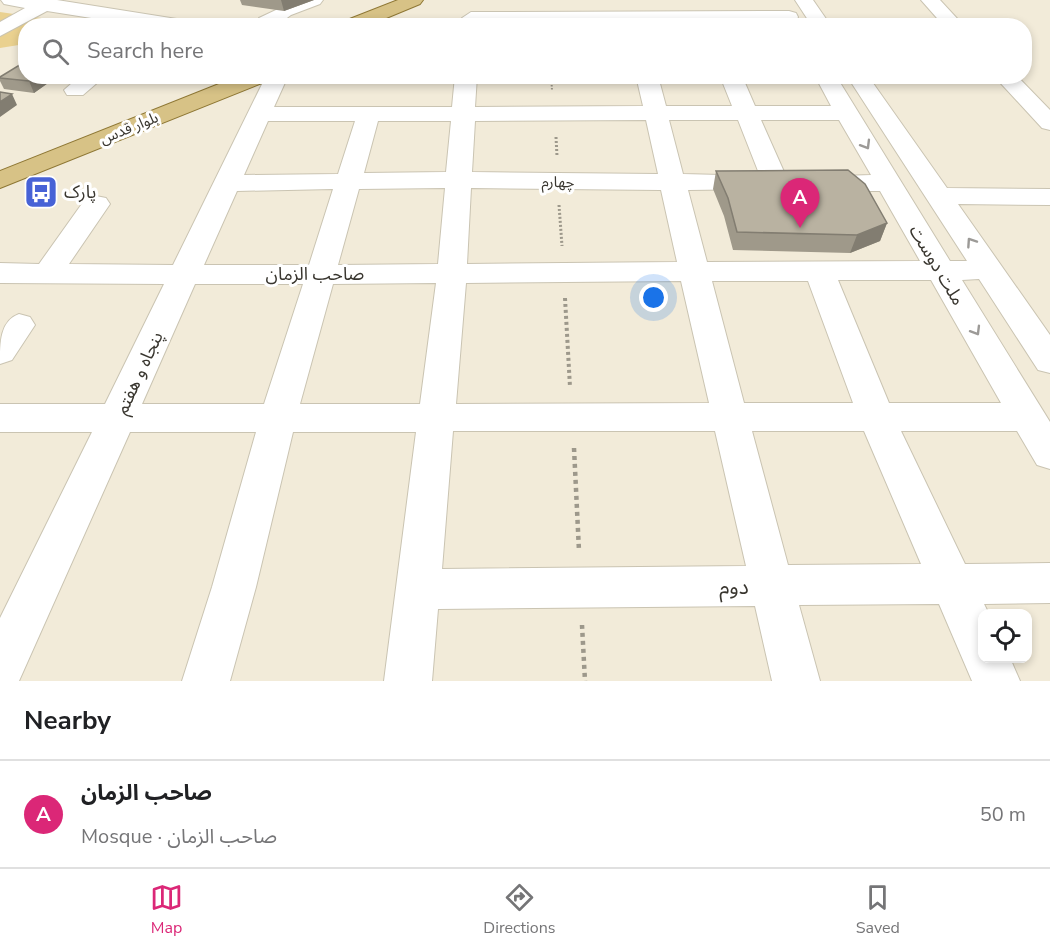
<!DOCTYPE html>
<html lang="en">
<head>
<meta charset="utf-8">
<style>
	body { margin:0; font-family:"Nunito Sans","Noto Sans Arabic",sans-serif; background:#f6f6f6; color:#202124 }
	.controls { position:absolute; right:18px; bottom:18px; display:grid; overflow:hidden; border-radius:12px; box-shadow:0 3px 9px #0003 }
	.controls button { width:54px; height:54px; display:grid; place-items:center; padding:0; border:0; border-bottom:2px solid #e0e0e0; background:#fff; color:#202124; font:30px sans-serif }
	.you { position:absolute; left:654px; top:298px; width:21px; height:21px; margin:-15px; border:4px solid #fff; border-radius:50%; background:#1a73e8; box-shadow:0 0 0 9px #1a73e833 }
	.badge { display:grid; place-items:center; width:39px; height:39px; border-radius:50%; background:#db2777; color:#fff; font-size:20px; font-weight:700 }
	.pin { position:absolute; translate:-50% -50px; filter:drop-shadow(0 2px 3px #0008) }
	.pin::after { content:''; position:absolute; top:32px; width:21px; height:18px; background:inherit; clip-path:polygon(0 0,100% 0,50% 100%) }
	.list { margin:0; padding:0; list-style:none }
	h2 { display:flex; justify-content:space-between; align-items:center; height:78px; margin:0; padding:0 24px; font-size:26px }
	h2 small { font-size:20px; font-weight:400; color:#757577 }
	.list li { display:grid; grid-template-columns:39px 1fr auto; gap:18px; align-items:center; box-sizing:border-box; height:108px; padding:0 24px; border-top:2px solid #e0e0e0 }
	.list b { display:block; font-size:22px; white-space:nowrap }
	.list p { margin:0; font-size:20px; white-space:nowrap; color:#757577 }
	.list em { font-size:20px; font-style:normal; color:#757577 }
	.icon { flex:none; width:33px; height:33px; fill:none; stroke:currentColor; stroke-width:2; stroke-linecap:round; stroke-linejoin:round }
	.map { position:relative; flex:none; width:1050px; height:681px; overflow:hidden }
	.search { position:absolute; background:#fff; box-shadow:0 3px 9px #0003; left:18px; right:18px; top:18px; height:66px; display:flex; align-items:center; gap:15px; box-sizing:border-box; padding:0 21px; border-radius:24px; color:#757577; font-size:22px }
	.sheet { height:186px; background:#fff }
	nav { display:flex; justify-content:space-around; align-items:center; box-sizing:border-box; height:84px; border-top:2px solid #e0e0e0; background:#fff; font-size:16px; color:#757577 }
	nav a { display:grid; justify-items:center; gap:3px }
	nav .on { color:#db2777 }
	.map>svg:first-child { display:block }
	.green { fill:#ead18f }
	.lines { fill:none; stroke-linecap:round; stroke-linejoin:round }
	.minor-casing { stroke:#cac4b2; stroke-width:2 }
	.major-casing { stroke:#8e7734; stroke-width:2 }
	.path-far3 { stroke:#9d988b; stroke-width:2; stroke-dasharray:1.5 1.5; stroke-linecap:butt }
	.path-far2 { stroke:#9d988b; stroke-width:3; stroke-dasharray:2 2; stroke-linecap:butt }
	.path-far1 { stroke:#9d988b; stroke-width:4; stroke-dasharray:3 3; stroke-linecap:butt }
	.path { stroke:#9d988b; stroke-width:4.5; stroke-dasharray:4 4; stroke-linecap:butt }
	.minor { fill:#fff; fill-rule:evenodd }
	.major { fill:#d7c286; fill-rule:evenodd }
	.wall { fill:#9f998a }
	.shaded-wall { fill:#827d71 }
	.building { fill:#b9b2a1; stroke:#827d71; stroke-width:1.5 }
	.oneway { stroke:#9c9a97 }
	.labels { text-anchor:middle; stroke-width:6; stroke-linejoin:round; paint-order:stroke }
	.far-street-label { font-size:15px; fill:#39362f; stroke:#fff }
	.poi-label { font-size:18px; fill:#39362f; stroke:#fff; text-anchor:start }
	.street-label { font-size:18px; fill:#39362f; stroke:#fff }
	.near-street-label { font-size:21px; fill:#39362f; stroke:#fff }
</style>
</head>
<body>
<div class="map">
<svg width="1050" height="681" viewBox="0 0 1050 681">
	<rect width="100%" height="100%" fill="#f2ebd9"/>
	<path class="green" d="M0,12L69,22L62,25L26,26L25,44L0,48Z"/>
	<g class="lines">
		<g class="minor-casing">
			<path id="minor" d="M1,0H57L183,20L192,26H142L47,11L0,36V22L25,8L4,4Z
				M297,0H323L320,4L291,15L276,26H257L259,18Z
				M795,0H813L831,26H812Z
				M921,0H940L964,26H944Z
				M789,11L796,13L798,17L796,21L471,24L462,18L471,12Z
				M80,76H105L83,95H67L64,90Z
				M266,76H288L274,107H452L455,76H477L475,107L643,106L636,76H658L666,106H732L720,76H742L755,106H831L815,76H836L950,261H967L847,76H868L947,188L1050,189V205L958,204L1050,335V373L1038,370L979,279L962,280L1050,422V469L1037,465L1017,431H901L965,564L1050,563V603L984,604L989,614H982V658H1010L1020,681H972L939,604L799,605L820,681H772L755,606L438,609L432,681H384L416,432H293L256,587L230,681H182L212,587L256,432H130L19,681H0V618L92,432H0V404H105L164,284L0,283V263L39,264L86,198L96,196L106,198L110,204L69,264L173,265ZM646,120L658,174L472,172L475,121ZM669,120H738L760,176L683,174ZM761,120H839L871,175L809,177L805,183L809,189L818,191H880L920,261L707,262L688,190L767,189L776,191L785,189L789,183ZM268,121H355L338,174L244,175ZM378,121H451L446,172L364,173ZM445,188L438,264L338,265L359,189ZM471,188L661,190L677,262L467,264ZM333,189L309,265H204L237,191ZM838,280H931L1001,403H889ZM681,281L709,403L456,404L466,283ZM712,281H808L853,403H744ZM436,283L420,404H300L333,284ZM195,284H303L264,404H142ZM453,431H715L746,566L442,569ZM752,431H864L921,564L788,565Z
				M994,76H1017L1050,110V130L1042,128Z
				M19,314L30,317L35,325L12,360L0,364C0,342 0,321 19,314Z"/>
		</g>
		<g class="major-casing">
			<path id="major" d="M398,0H423L420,4L367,26H340L342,22Z
				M239,76H269L267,81L0,188V171Z"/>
		</g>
		<path class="path-far3" d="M551,76L552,90"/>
		<path class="path-far2" d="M556,137L557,156
			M559,205L562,246"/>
		<path class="path-far1" d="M565,298L570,387"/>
		<path class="path" d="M574,448L579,551
			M582,625L585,681"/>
		<use href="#minor" class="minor"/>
		<use href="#major" class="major"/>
	</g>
	<path class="wall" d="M240,0H314L284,11L242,5Z
		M58,76L34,93L4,89L0,81V77Z
		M716,171L887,223L880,241L850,253L733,250L724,216L713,189Z"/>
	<path class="shaded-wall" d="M281,0H314L284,11Z
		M36,76H58L34,93L29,81Z
		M12,94L17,105L0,117V102Z
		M887,223L880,241L850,253L857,235Z"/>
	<path class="building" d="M26,61V76H36L29,81L0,78V77Z
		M0,92L12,94L0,102Z
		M848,170L865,184L887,223L857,235L737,232L728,198L716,171Z"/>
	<defs><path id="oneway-chevron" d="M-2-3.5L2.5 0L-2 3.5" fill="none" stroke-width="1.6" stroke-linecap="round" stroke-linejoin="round" transform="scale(1.5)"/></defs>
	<g class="oneway">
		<use href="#oneway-chevron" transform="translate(866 145) rotate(59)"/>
		<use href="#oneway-chevron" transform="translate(971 242) rotate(-124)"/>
		<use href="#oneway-chevron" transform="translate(976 331) rotate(59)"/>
	</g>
	<defs>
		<g id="bus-square" transform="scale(1.725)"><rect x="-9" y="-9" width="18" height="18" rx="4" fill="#4762d6" stroke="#fff"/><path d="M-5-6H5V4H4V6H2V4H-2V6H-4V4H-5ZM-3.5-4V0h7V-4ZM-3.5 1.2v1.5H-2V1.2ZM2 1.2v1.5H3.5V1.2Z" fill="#fff"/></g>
	</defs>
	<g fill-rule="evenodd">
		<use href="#bus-square" x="41" y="192"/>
	</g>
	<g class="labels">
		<g class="far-street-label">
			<text transform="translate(129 128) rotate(-22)" y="5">بلوار قدس</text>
			<text transform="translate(558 182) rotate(1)" y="5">چهارم</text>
		</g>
		<g class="poi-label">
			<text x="64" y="198">پارک</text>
		</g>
		<g class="street-label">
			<text transform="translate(937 265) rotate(59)" y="6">ملت دوست</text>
			<text x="315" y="280">صاحب الزمان</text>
			<text transform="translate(139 373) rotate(-65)" y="6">پنجاه و هفتم</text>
		</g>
		<g class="near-street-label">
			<text x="734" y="594">دوم</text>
		</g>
	</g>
</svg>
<div class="controls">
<button><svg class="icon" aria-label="locate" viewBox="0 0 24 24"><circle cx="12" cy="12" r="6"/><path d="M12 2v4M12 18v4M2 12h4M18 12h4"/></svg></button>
</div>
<div class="you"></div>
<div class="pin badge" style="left:800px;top:228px">A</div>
<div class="search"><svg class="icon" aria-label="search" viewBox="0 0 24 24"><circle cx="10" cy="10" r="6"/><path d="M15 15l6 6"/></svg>Search here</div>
</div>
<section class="sheet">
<h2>Nearby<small></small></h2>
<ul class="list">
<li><span class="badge">A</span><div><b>صاحب الزمان</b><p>Mosque · صاحب الزمان</p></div><em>50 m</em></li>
</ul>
</section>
<nav>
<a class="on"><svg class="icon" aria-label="map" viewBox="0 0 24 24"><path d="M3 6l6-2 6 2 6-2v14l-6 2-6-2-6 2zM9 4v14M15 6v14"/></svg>Map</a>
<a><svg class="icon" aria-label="directions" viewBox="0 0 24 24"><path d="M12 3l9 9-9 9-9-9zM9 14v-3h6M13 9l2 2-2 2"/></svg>Directions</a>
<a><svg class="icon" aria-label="saved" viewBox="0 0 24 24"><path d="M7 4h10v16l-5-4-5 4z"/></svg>Saved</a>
</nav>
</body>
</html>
